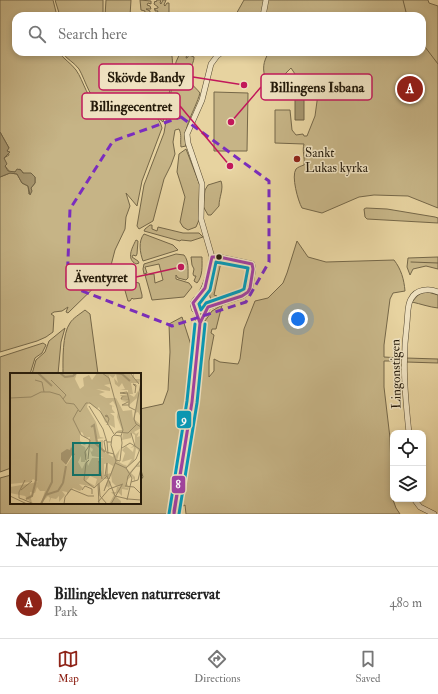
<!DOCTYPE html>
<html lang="en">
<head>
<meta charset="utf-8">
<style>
	body { margin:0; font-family:"IM FELL Double Pica",serif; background:#f2f2f2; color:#222 }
	.controls { position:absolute; right:12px; bottom:12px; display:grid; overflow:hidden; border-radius:8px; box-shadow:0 2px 6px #0003 }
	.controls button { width:36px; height:36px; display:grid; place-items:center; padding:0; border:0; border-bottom:1px solid #e0e0e0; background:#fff; color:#222; font:20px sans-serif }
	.you { position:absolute; left:298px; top:319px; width:14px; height:14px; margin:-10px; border:3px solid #fff; border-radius:50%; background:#1a73e8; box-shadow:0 0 0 6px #1a73e833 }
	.badge { display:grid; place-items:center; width:26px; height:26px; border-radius:50%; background:#8f2418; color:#fff; font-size:13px; font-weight:700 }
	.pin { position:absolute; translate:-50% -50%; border:2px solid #fff; box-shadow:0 1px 4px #0006 }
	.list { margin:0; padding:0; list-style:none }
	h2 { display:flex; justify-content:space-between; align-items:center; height:52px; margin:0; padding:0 16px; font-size:17px }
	h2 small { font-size:13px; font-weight:400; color:#767676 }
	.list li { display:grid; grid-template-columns:26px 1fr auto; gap:12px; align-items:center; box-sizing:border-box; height:72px; padding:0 16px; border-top:1px solid #e0e0e0 }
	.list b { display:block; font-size:15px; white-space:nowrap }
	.list p { margin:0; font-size:13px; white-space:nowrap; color:#767676 }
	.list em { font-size:13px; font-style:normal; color:#767676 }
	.icon { flex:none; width:22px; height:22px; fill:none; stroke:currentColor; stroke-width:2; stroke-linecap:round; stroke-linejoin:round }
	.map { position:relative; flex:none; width:438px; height:514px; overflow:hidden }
	.search { position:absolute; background:#fff; box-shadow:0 2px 6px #0003; left:12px; right:12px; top:12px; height:44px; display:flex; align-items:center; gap:10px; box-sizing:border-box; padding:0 14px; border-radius:12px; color:#767676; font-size:15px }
	.sheet { height:124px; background:#fff }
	nav { display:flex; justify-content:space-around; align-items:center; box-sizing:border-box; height:56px; border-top:1px solid #e0e0e0; background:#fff; font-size:11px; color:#767676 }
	nav a { display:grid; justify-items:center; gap:2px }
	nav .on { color:#8f2418 }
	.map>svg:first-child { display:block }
	.green { fill:#c6b486; stroke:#756748 }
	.water { fill:#a5946d; stroke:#716345 }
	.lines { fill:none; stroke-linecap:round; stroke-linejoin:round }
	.stream { stroke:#716345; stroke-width:1 }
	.minor-casing { stroke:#554830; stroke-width:6 }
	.minor { stroke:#efe2c1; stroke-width:5 }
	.bus-1-casing { stroke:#efe2c1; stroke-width:6 }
	.bus-2-casing { stroke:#efe2c1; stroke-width:6 }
	.bus-1 { stroke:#a142a2; stroke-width:3 }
	.bus-2 { stroke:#049bba; stroke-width:3 }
	.marked { fill:none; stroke:#7b2cbf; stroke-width:3; stroke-dasharray:8 5; stroke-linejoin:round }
	.poi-dot { fill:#8f2418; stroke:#efe2c1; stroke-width:1.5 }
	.bus-dot { fill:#241a0a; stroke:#efe2c1; stroke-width:1.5 }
	.labels { text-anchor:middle; stroke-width:3; stroke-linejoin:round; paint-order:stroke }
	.poi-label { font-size:13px; fill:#241a0a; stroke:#efe2c1; text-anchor:start }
	.street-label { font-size:13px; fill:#241a0a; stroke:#efe2c1 }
	.inset-river { fill:none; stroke:#a5946d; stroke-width:2 }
	.inset-road { fill:none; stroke:#998964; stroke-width:1 }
	.view { fill:#0f766e; fill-opacity:0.15; stroke:#0f766e; stroke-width:2 }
	.inset-edge { fill:none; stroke:#241a0a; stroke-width:2 }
	.leader { fill:none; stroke:#c2185b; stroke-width:1.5 }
	.callout-dot { fill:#c2185b; stroke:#efe2c1; stroke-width:1.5 }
	.callout { fill:#efe2c1; stroke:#c2185b; stroke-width:1.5 }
	.callout-label { font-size:14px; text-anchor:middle; font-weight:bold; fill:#241a0a }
	.line-badge { stroke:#efe2c1; stroke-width:1.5 }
	.badge-label { font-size:11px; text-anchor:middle; font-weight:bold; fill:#fff }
</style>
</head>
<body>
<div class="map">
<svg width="438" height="514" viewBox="0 0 438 514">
	<rect width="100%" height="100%" fill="#e7d3a0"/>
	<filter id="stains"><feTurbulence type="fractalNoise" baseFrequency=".005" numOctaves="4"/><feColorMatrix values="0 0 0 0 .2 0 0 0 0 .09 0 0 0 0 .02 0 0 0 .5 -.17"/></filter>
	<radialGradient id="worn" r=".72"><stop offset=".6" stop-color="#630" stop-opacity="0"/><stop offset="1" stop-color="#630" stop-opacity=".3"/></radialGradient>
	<path class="green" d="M0,0H53L57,16H16V52H59C63,59 71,63 76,70C84,81 87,101 101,108C109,111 117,108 125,108C141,107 158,111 162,128L142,181L137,206L126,193L130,206L126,217L125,229L115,250L109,273L68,313L66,312L68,307L62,311L54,312L51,314L54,316L53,332L46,337L37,341L0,352V177L10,173L17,174L22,183L28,186L29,194L31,188L35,183V177L23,173L20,169L15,172H10L5,166L4,158L9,155L7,149L9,148L0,132Z
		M55,0H103V16H60Z
		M106,0H131L130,16H105Z
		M140,0L151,1V4L148,3L147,5L150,6L151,9H146L150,11V14H146V16H148H144L145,11L141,10Z
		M157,0H161L160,3L161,4L163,0H166L164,5L165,6L167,3H169V16H154L155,14L153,13H157L158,11H155V9H154L158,8V7L154,4L155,1L156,2Z
		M244,0H428L429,3L438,6V208L408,196L374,195L359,197L322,213L302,208C298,201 291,176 296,169C298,167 301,166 304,165C305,157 302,151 304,144L275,143V110H290L292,130L296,135L303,134L304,136H307L315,116L318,94L317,85L312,81L297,77L291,68L280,79L273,82L266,80C262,69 263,62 269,52H422V16H235Z
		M62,52H171C176,66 167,107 163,122C158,119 156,112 150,109C143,105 125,105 117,106C113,106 109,108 105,107C90,102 86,81 79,69C74,62 66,59 62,52Z
		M180,53L187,54L186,58H187L189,55L194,57C194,66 184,74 191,83C194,87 197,89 200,93C195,111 182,127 186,146L181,147C180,140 182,135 179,129L175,130L173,142L175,154L171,165L164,179L153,221L139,229L137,226L144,185L164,133L176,62Z
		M214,92L248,93L247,151H214Z
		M186,149L201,188L199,220L196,227L188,230L183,227L180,222L185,197L177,172L179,154Z
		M221,181C224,189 219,197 219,206L211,215H208L203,206L205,190L208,185Z
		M366,208L387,209L435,217L438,218V223L367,219L365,217L364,209Z
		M150,225H152V229L157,231L158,227L183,233H199L203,237L191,241L181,240L180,241L144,231L145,229Z
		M144,234L173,245L178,250L143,261C140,253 138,241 144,234Z
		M136,240L138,241L137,254L136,256L133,255L132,257L138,261L139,263L136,264C126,259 132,248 136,240Z
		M297,241L308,257L326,262L394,260C401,269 404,279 405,291L393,293L390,299L384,345V357L401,358V361H384V387L390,438L392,497L396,508L400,514H186L185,505L181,507L179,505L196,399L202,338L205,321L212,311L222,305L216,329H212L211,333L214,335L209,361V377L214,371V359L220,362L238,364L240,359L244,329L255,301L268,298L283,283L287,273Z
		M176,254L184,255C189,261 188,270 188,278L186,280L178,278L176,275V279L189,283L192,287L184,297L152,300L145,275L154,274L155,283L163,280L159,264L145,267L147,273L144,274L143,269L144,264Z
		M191,257H202C202,266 203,276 197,283L194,281L196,276H194L193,274L194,269L192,265Z
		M438,257V269L426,266L413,269L410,275L407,267L408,258Z
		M221,260L223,261V262H221L214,295L217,296V298H225V295L226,296L227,298L214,303V301L212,302C205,289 213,275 217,262Z
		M128,282L129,284L130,290L133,288L130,286L131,284L135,282L139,283L142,295V298L133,299L132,298L130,301H128L124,287V284Z
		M423,292H428L438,295V308C429,307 421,304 412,302L418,295Z
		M85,310L90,314L98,374H63C63,361 62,334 70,323C73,318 80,314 85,310Z
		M182,317L191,345L190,393L172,514H0V478L11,475V503H140V481L143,477L140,467V409L163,404L168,390L170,352L169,324Z
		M65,328L61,342L58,374H32L36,360L45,352L49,341Z
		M43,343L46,345L42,353L35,358L30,374H11V468L0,472V357Z
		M406,358L438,359V363L406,362Z"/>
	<path class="water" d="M295,93H304V120H295Z
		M0,132L9,148L7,151L10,152L4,158L7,164L5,166L8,171L15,172L17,169L21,170L23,173H31L35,177V183L31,188L32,191L30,195L28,186L22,183L17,174L10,173L0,177Z"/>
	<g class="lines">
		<path class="stream" d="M403,0L407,16
			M422,43L438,64
			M411,262L438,263"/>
		<g class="minor-casing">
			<path id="minor" d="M263,16L266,0
				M199,298C206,285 211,271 212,257L201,219L202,184L188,143L187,134L202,100L211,64L217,56L222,52
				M208,307L242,296L248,292L250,288L253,269L252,264L219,257H212
				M198,312L194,309L193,303L196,299L202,297
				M200,323L209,305L205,288
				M409,433C405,395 402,361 407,323C408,315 407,305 411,299C416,289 429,288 438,292
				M414,499L420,507L434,514
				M174,514C181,460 193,407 197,353C198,339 202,324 196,311"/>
		</g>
		<use href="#minor" class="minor"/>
		<g class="bus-1-casing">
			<path id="bus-1" d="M212,257H219L252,264L253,269L250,288L248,292L242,296L208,307L200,323L193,303L205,288Z
				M192,402L174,514V511Z
				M192,402L200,323
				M192,402L200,323"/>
		</g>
		<g class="bus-2-casing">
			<path id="bus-2" d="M216,262L248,268L244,289L240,291L206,303L201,310L199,304L210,290Z
				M169,514L187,401L195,324
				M179,514L197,403L205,324"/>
		</g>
		<use href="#bus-1" class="bus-1"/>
		<use href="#bus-2" class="bus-2"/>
	</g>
	<path class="marked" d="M181,117L269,181V262L246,302L172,326L67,285L70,209L113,141Z"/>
	<circle class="poi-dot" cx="297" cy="159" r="4"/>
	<circle class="bus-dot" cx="219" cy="257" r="3.5"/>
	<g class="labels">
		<g class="poi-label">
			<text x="305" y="157">Sankt<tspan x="305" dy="15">Lukas kyrka</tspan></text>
		</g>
		<g class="street-label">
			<text transform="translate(395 374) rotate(-91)" y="5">Lingonstigen</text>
		</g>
	</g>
	<g transform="translate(10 373)">
		<rect width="131" height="131" fill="#e7d3a0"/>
		<path d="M0,0H67L65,6L70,16L74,13L73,5L79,2L82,7L87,0H120L121,4L124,0V6H131L129,10H121L123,21H119L124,24L128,18L129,20L131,18V44L128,39L125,40L127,25L119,32L118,29L111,28L119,26L118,23L112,24L110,22H118V17H110L115,16L112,10L109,14L105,11L104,5L108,10L106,1L103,5L99,2L100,11L94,12L100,15V18L86,16L95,19L89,21L96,25H106L113,38L122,37L123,46L125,37V47L131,52V55L124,59L126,61L129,59L127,64L131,63V76L129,78L126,75L124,88L116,95L120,99L131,86L129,91L131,94H126L121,100L125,104V109L122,103L116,108L118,113L114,115L119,114L118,117L112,116V123L108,119L104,122L111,128V131H99L104,122L101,119H106L107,114L111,113H106L102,109L101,101L98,107L101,109L99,115L97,113L94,116L98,106H94L95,104L84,114L69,111L73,115L70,118L63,115L57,122V119L52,118L55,122L49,129V123L46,126L41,125L40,128L39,129L40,125L38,123L31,130L35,118H30L27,114L25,120L20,119L22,131L15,123L0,120V114L28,109L23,106L20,109L0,111ZM103,28L108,37L107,44L112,57H109L104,60L113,59L112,67L121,65L122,60L125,62V72L120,75L124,74L123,79L116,73L112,77L115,80L112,89L122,86L117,93L114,91L116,93L107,88L110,76L105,83L103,77V84L93,78V67L88,68L87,66L95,65L90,64L86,49L77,34L78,29L87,36L89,34L95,49L105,55L104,43L100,40H105L102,36V33L105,34L99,31ZM72,59L75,65L80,64L78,73L83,76L82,79L80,77L82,83L94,85H82L78,93L77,86L72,96L68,89L71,83V89H75L77,82L75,74L71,72V70L74,72H75L76,71L70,68V60ZM61,73L64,81L56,93L51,87V81L60,77ZM98,90L103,93L101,100L94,102V91ZM80,103L87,106L85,113L76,108Z" fill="#c6b486" fill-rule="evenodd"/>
		<path d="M61,73L65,82H62L56,92L51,87V80L57,76L60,77Z" fill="#a5946d"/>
		<path class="inset-river" d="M28,0L42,13M50,0L55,4L63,3L66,0M105,0L112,1L120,8M81,54L84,52L87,70M85,70L95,79M53,110L56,93M35,122L48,118L53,110M16,126L22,123L26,107L27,80M31,131L42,109V89"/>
		<path class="inset-road" d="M92,0L99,5L113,57L111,63M120,0L129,11M25,7L32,9L34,19M41,7L56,22L53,26M131,9L124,46L126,51L131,54M125,20L126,12L123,11L126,14M118,21L110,20L117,19L119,27V34L125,37M118,24H112L111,26H119M0,25L21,24L31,19H40L50,22L56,30L64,31L70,39L76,30H80L90,38L104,61M118,29L112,32H119M79,33L93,56L97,69H101M68,37L63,46L71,62L80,67L78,86M97,52L99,46L97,42L95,43L98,44M121,60L125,73M104,62L111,63L112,70L110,88L106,87M96,67L94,68L96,79L104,81M97,69L98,81M112,75L120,70L131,77M76,87L75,79L79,73M79,87L76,90L74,107L84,115M105,90L116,95L122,105M116,95L126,86L130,76M91,103L89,101V88L92,106M95,103L97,90V103M99,106L106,88L101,72L102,64L107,59L118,60L127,51M121,109L128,107L131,95M89,110L90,123L97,131M88,111L89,131M115,113L124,114L131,121M116,113L118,103L131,87M84,115L97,103L105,123L118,126M11,117L22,108M72,117L75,113L82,116V121M94,118L99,105M0,123L17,131M12,126L9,125V119L15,107M12,126L24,131M118,126L131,127M117,127L122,105M88,129L99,116L113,111M54,131L55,124L61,116L78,123H84M101,131L112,112"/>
		<path class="view" d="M63,70H90V102H63Z"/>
		<rect width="131" height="131" class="inset-edge"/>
	</g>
	<path class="leader" d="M244 85L193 77M231 122L261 87M230 166L180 106M181 267L136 277"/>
	<g class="callout-dot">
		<circle cx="244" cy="85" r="4"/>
		<circle cx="231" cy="122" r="4"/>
		<circle cx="230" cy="166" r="4"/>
		<circle cx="181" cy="267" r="4"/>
	</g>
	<g class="callout">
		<rect x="99" y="64" width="94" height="26" rx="4"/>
		<rect x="261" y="74" width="111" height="26" rx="4"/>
		<rect x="82" y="93" width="98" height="26" rx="4"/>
		<rect x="66" y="264" width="70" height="26" rx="4"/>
	</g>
	<g class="callout-label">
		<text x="146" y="82">Skövde Bandy</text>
		<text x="317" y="92">Billingens Isbana</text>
		<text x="131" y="111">Billingecentret</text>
		<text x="101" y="282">Äventyret</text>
	</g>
	<g class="line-badge">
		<rect x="176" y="410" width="16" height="19" rx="4" fill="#049bba"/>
		<rect x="171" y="475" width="15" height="19" rx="4" fill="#a142a2"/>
	</g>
	<g class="badge-label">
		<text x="184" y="423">9</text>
		<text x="178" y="488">8</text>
	</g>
	<rect width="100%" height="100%" filter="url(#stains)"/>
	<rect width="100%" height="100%" fill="url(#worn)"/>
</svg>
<div class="controls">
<button><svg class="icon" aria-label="locate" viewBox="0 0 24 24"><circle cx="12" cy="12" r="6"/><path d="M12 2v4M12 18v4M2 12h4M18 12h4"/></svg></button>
<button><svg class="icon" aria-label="layers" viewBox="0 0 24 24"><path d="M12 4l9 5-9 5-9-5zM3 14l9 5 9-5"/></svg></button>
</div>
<div class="you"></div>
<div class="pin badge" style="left:410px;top:89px">A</div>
<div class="search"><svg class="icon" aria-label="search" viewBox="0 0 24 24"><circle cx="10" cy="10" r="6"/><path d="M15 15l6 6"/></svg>Search here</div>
</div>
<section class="sheet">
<h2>Nearby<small></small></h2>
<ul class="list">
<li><span class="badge">A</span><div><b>Billingekleven naturreservat</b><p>Park</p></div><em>480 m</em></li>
</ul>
</section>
<nav>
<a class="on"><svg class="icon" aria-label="map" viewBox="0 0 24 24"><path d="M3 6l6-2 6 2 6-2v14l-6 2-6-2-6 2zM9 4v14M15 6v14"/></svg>Map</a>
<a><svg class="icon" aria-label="directions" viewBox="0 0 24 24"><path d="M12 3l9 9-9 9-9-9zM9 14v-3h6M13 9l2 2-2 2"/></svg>Directions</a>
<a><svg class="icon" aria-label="saved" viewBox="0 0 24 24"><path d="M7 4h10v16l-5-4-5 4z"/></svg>Saved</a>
</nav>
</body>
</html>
